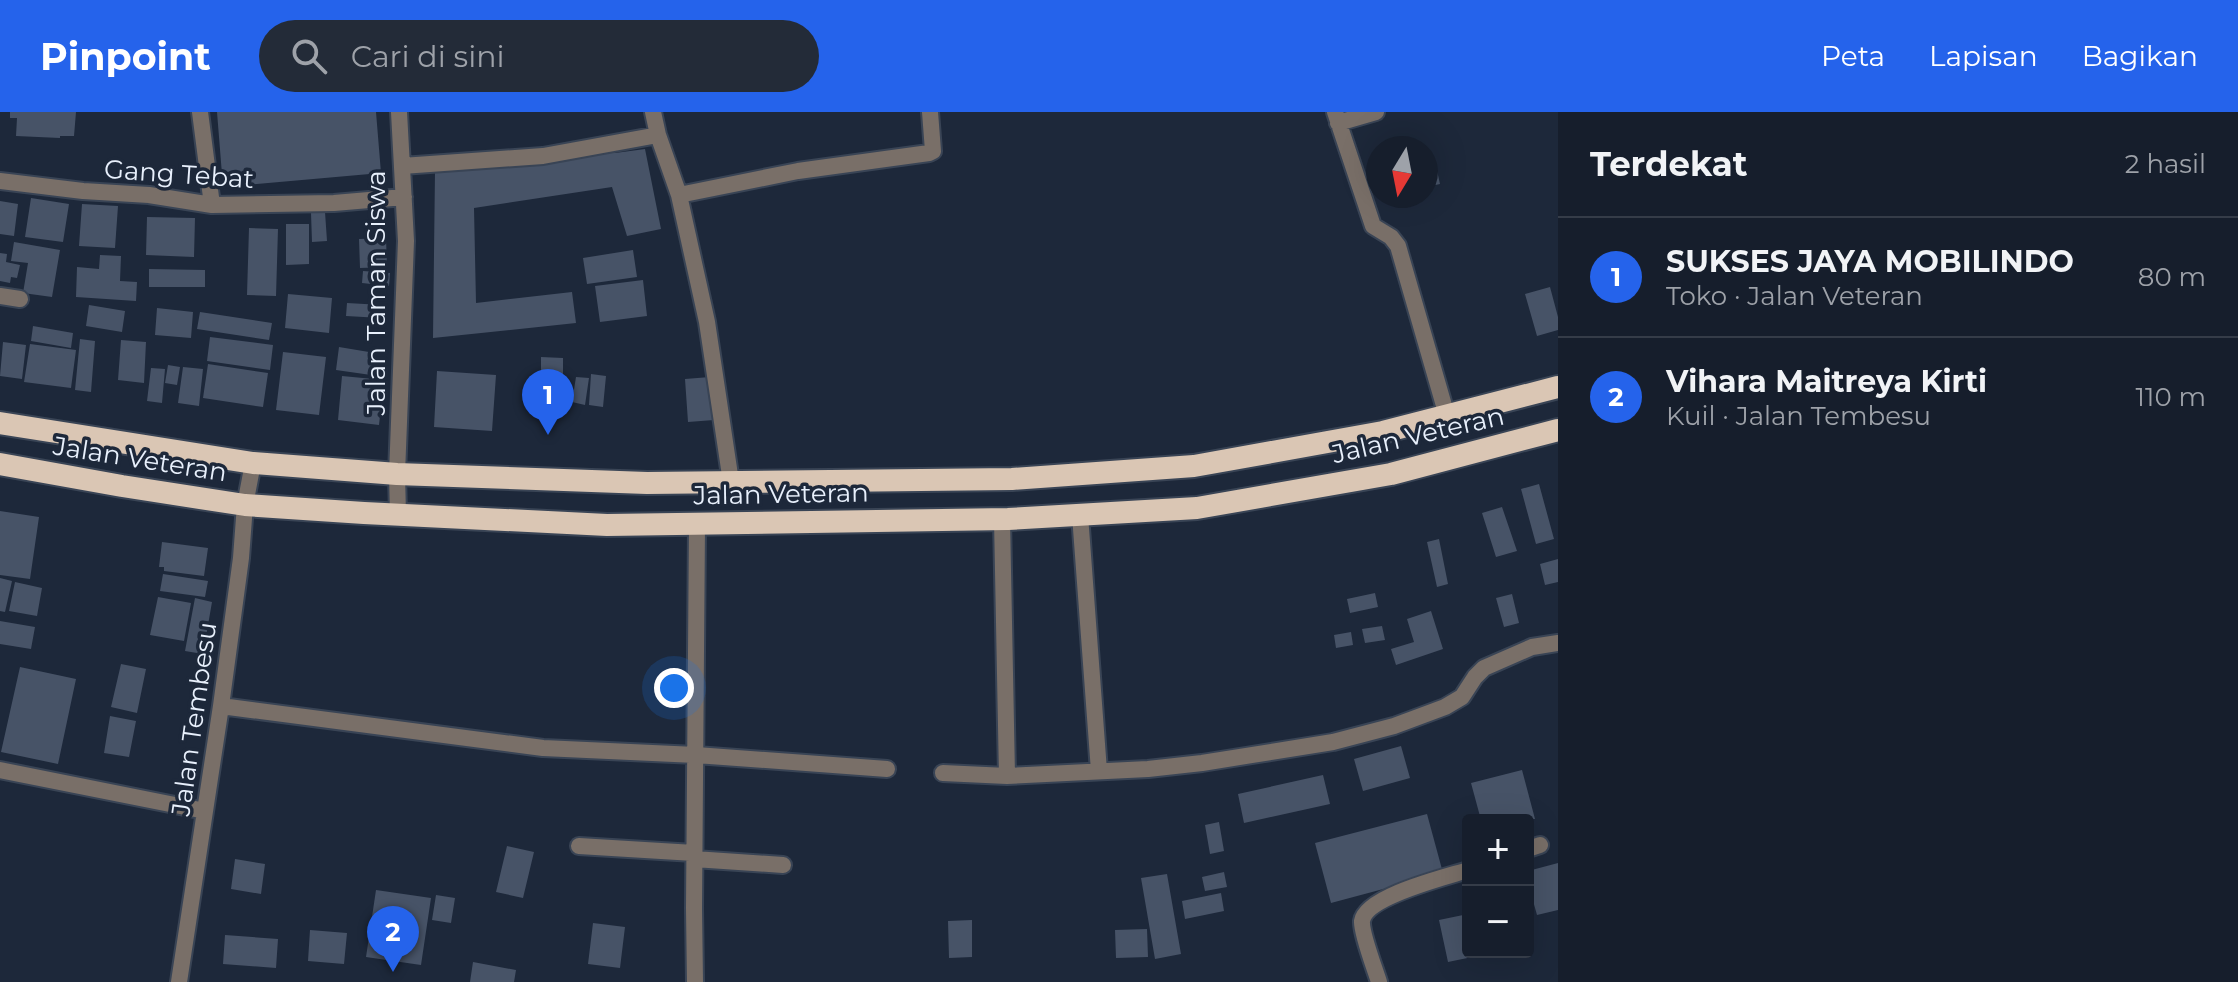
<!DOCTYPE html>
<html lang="id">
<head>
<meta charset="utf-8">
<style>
	body { margin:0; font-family:Montserrat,sans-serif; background:#232b38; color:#f1f3f6 }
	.controls { position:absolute; right:24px; bottom:24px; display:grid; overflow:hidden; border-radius:8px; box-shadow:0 8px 32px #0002 }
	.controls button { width:72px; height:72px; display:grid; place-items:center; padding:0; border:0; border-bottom:2px solid #353c48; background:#161e2c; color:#f1f3f6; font:40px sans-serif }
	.compass { position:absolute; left:1366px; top:24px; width:72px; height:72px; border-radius:50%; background:#161e2c; box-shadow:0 8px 32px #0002; rotate:190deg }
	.you { position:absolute; left:674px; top:576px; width:28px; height:28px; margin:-20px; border:6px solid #fff; border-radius:50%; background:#1a73e8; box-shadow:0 0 0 12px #1a73e833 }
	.badge { display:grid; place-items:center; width:52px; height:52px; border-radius:50%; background:#2563eb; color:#fff; font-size:26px; font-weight:700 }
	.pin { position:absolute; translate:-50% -66px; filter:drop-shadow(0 2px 4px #0008) }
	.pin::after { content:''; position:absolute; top:42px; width:28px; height:24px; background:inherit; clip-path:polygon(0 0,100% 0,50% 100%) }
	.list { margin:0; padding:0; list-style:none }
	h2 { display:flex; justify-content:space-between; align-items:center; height:104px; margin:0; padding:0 32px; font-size:34px }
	h2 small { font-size:26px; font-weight:400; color:#9ea2a9 }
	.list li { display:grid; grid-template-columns:52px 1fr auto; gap:24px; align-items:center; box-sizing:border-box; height:120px; padding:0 32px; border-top:2px solid #353c48 }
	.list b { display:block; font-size:30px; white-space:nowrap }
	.list p { margin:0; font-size:26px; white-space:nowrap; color:#9ea2a9 }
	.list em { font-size:26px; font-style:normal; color:#9ea2a9 }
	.icon { flex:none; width:44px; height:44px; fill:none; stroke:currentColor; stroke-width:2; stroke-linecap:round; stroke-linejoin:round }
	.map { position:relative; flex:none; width:1558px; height:870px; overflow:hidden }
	header { display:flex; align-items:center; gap:48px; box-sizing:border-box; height:112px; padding:0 40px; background:#2563eb; color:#fff }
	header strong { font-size:38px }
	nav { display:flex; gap:44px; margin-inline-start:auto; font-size:28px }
	.search { width:560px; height:72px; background:#232b38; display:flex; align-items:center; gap:20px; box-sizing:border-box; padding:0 28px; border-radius:44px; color:#9ea2a9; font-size:30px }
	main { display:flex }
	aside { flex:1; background:#161e2c }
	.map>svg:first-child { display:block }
	.building { fill:#475367 }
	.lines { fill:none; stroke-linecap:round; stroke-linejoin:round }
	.minor-casing { stroke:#394455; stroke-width:20 }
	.trunk-casing { stroke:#394455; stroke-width:26 }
	.minor { stroke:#796f68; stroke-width:16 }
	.trunk { stroke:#dac6b4; stroke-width:22 }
	.labels { text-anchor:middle; stroke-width:7; stroke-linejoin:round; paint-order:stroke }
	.street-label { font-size:26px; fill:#e8f0fc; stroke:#1d283a }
</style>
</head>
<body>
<header>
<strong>Pinpoint</strong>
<div class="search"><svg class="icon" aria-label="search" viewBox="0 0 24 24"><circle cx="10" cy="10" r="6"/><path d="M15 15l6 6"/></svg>Cari di sini</div>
<nav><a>Peta</a><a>Lapisan</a><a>Bagikan</a></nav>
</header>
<main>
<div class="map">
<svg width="1558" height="870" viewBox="0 0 1558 870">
	<rect width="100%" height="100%" fill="#1d283a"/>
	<path class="building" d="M10,0H76L74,24H60V26L16,24L17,6H10Z
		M217,0H376L381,61L223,75Z
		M615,37V41L645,37L661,117L627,124L612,75L474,96L476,191L572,180L576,211L433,226L435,59Z
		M1434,45L1440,72L1426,75V47Z
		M31,86L69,92L63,130L25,125Z
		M0,89L18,92L14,124L0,122Z
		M82,92L118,94L115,136L79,134Z
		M325,100L327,129L312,130L311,101Z
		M147,105L195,106L194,145L146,143Z
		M286,112H309V152L286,153Z
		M249,116L278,117L276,184L247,183Z
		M386,126L387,155L360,156L359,127Z
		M14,130L60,138L52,185L23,181L28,151L11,149Z
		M633,138L637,165L587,172L583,146Z
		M0,141L7,142L6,150L20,153L17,166L11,165L10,171L0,169Z
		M100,143L121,144L120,169L137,170L136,189L76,185L77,155L99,157Z
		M149,157L205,158V175H149Z
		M363,159L390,161L389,174L362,171Z
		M643,168L647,204L600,210L595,174Z
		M1550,175L1558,205V218L1537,224L1525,182Z
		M288,182L332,186L329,221L285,216Z
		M347,191L382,193L381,206L346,204Z
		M89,193L125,199L122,220L86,214Z
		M157,196L193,200L191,226L155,223Z
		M200,200L272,211L269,228L197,217Z
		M33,214L73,221L71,236L31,229Z
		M210,225L273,233L270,258L207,249Z
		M80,227L95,229L91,280L75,278Z
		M121,228L146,230L144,271L118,268Z
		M3,230L26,233L22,267L0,264Z
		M30,232L76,238L71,276L24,270Z
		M339,235L375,241L371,263L336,258Z
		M283,240L326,245L319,303L276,298Z
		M541,245L563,246V266H541Z
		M208,252L268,261L263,295L203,286Z
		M168,253L180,255L177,273L165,271Z
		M183,255L203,257L199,294L178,291Z
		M151,256L165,257L162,291L147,289Z
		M437,259L496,263L492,319L434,315Z
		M591,262L606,264L603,295L589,293Z
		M342,264L384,268L379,313L338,308Z
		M576,265L589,266L585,293L572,290Z
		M710,265L714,308L688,310L685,267Z
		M1539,372L1554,427L1536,432L1521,377Z
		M1502,395L1517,439L1496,445L1482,401Z
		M0,399L39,405L30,467L0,463Z
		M1439,427L1448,472L1437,475L1427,430Z
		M162,430L208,436L204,464L164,459V455H159Z
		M1558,447V470L1545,473L1540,452Z
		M163,462L208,469L205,485L160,479Z
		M0,466L12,469L5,500L0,499Z
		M15,470L42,476L37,504L9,499Z
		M1375,481L1378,495L1350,501L1347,487Z
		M1512,482L1519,511L1504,515L1496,486Z
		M158,485L191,491L184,529L150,523Z
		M195,486L212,490L203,542L185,539Z
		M1431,499L1443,537L1396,553L1391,537L1414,530L1407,507Z
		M0,509L35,515L31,537L0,532Z
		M1382,514L1385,528L1365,531L1362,517Z
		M1351,520L1353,533L1336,536L1334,523Z
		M121,552L146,557L137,601L111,595Z
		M20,555L76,567L58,652L1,640Z
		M110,604L136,609L129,645L104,641Z
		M1401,634L1410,666L1363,679L1354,647Z
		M1522,658L1535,707L1481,708L1471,671Z
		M1323,663L1330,692L1244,711L1238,682Z
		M1427,702L1443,761L1331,791L1315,731Z
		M1219,710L1224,739L1210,742L1205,713Z
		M507,734L534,740L523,786L496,780Z
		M235,747L265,752L261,782L231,777Z
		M1558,751V798L1537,803L1528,771V759Z
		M1224,760L1227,775L1205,779L1202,765Z
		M1167,762L1181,842L1155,847L1141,766Z
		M376,778L431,786L421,853L366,845Z
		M1221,781L1224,799L1185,807L1182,789Z
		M436,783L455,786L451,811L432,808Z
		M1468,802V840H1476L1477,844L1448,850L1439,808Z
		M972,808V845L949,846L948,809Z
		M593,811L625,815L620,856L588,852Z
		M1147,817L1148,845L1116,846L1115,818Z
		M310,818L347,821L344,852L308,849Z
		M225,823L278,827L276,856L223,852Z
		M473,850L516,858L514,870H470Z"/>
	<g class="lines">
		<g class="minor-casing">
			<path id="minor" d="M200,0L212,93
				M653,0L658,23L679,83L707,210L731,370
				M1335,0L1373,114L1391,125L1398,134L1447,304
				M1338,11L1376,0
				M402,54L543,44L658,23
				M0,69L83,79L149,83L212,93L334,91L404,85
				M679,83L798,59L929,41L933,39L930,0
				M0,184L20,187
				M398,403L397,362L406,129L399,0
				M1080,403L1099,659
				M1002,407L1007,664
				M221,594L543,636L696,643L887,657
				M0,658L205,699
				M943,661L1007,664L1148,657L1202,651L1333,630L1394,614L1445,595L1462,585L1475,565L1484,556L1532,535L1558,531
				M579,734L694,741
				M1528,737L1540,733
				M694,747L783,753
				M179,870L221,594L241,446L245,393L253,351
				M695,870L694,796L697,412
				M1379,870C1375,857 1361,821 1362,809C1366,784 1446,765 1468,758"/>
		</g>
		<g class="trunk-casing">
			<path id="trunk" d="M0,311L253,351L397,362L647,371L1012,367L1194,354L1383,320L1558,275
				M0,352L122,374L245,393L364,401L607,413L1008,407L1197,396L1391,362L1558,318"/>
		</g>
		<use href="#minor" class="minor"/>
		<use href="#trunk" class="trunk"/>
	</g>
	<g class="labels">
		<g class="street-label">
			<text transform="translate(179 62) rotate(4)" y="9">Gang Tebat</text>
			<text transform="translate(376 181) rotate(-90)" y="9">Jalan Taman Siswa</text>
			<text transform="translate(1418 323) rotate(-13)" y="9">Jalan Veteran</text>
			<text transform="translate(140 347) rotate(9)" y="9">Jalan Veteran</text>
			<text transform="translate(781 382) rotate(-1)" y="9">Jalan Veteran</text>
			<text transform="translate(194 607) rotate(-82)" y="9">Jalan Tembesu</text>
		</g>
	</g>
</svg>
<div class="controls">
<button>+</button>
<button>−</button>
</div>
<svg class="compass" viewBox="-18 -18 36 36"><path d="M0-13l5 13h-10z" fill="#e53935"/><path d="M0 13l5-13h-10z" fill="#9ea2a9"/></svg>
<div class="you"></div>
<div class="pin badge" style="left:548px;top:323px">1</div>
<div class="pin badge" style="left:393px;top:860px">2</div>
</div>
<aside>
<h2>Terdekat<small>2 hasil</small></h2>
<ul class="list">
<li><span class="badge">1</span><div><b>SUKSES JAYA MOBILINDO</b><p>Toko · Jalan Veteran</p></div><em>80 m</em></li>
<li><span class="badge">2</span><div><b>Vihara Maitreya Kirti</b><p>Kuil · Jalan Tembesu</p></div><em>110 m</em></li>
</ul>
</aside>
</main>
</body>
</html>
